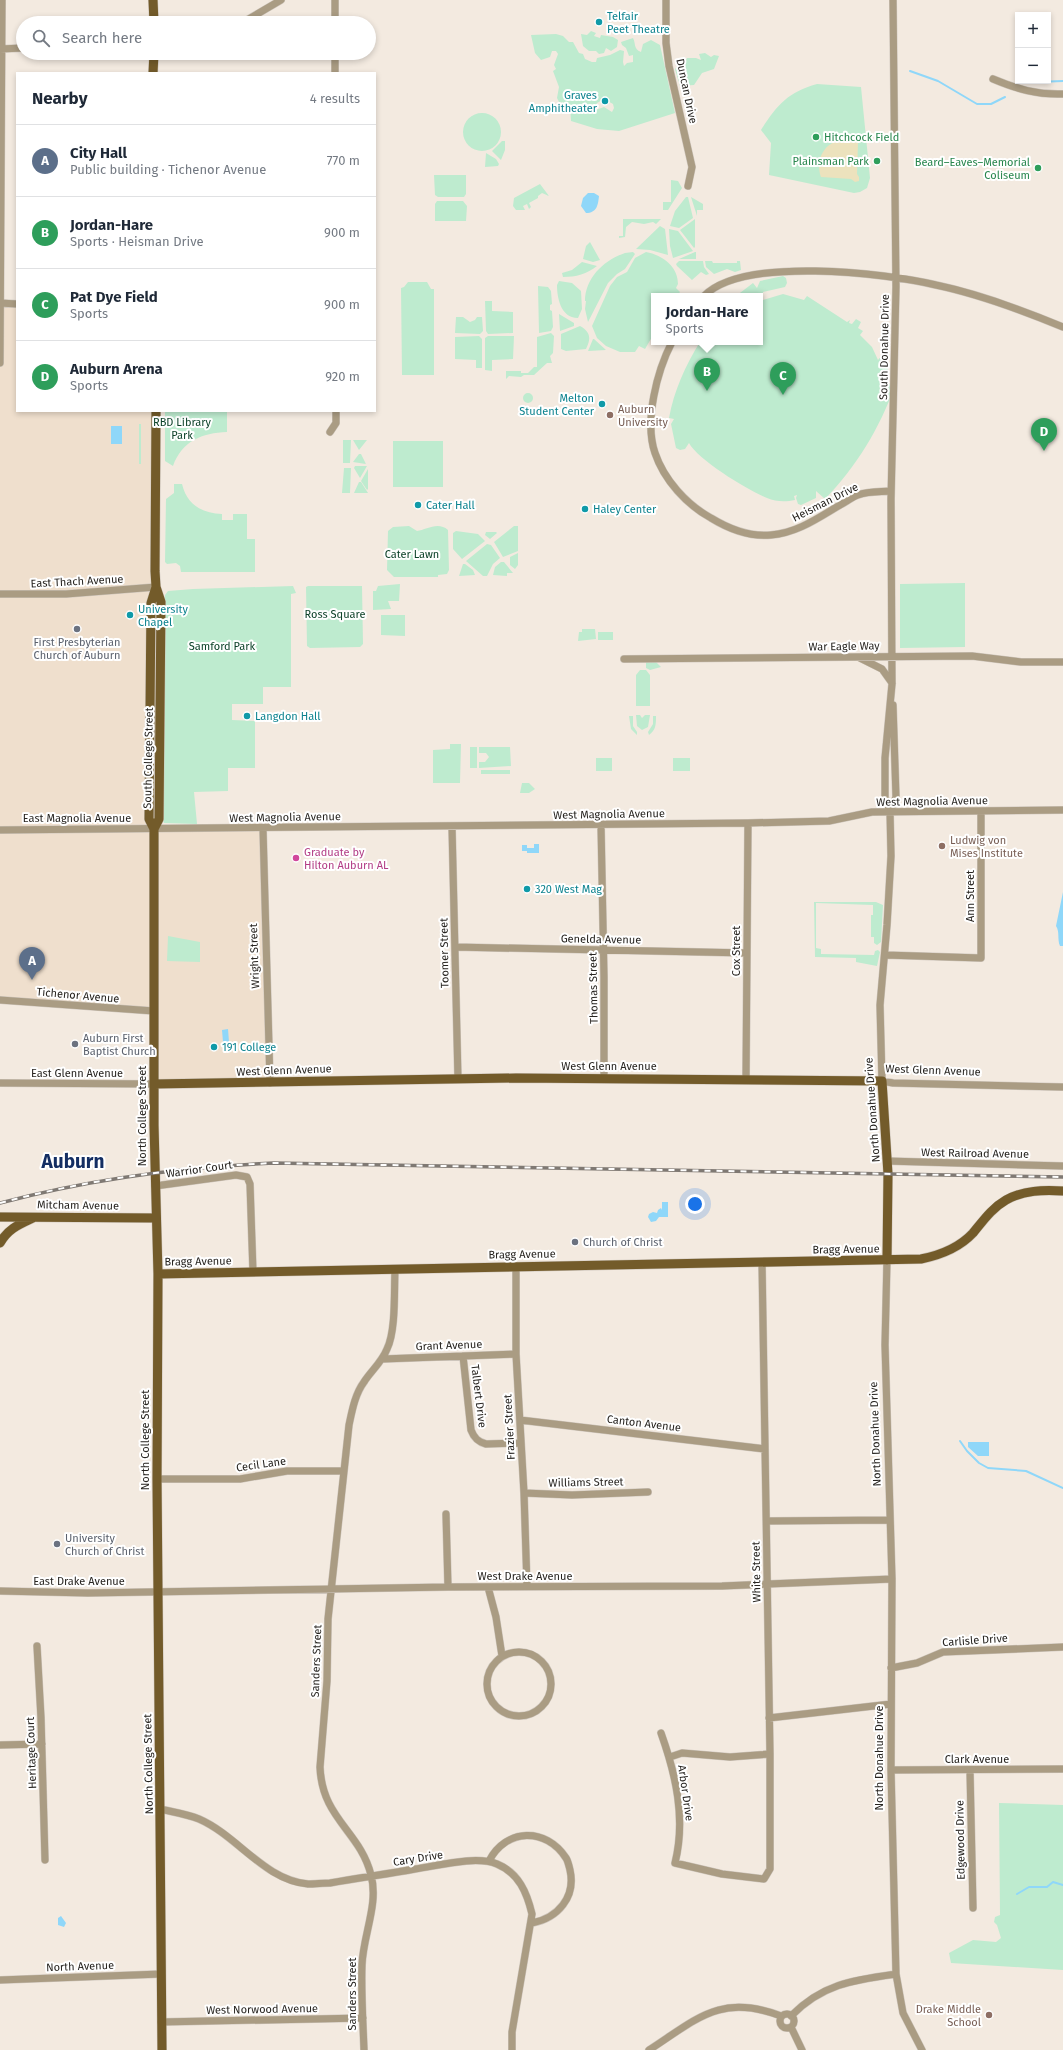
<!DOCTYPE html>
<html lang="en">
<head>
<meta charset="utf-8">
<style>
	body { margin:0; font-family:"Fira Sans",sans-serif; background:#f2f2f3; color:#1f2937 }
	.controls { position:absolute; right:12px; top:12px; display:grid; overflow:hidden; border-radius:0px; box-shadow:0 2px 6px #0003 }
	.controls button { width:36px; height:36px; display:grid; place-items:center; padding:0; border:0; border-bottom:1px solid #e0e1e3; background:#fff; color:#1f2937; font:20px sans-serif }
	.you { position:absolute; left:695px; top:1204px; width:14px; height:14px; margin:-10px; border:3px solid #fff; border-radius:50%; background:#1a73e8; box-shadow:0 0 0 6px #1a73e833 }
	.badge { display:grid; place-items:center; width:26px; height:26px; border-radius:50%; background:#0f766e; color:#fff; font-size:13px; font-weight:700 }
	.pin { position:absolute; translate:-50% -33px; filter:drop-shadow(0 1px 2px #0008) }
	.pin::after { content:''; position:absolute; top:21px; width:14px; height:12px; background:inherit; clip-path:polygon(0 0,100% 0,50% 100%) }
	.popup { position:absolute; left:651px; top:293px; width:112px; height:52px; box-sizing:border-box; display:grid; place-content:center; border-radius:0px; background:#fff; filter:drop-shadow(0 1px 3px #0005); font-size:13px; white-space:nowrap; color:#747a83 }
	.popup b { font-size:15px; color:#1f2937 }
	.popup::after { content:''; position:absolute; left:50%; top:100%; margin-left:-8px; border:8px solid transparent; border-top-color:#fff }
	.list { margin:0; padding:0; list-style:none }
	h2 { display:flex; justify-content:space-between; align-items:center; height:52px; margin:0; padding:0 16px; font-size:17px }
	h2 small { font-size:13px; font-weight:400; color:#747a83 }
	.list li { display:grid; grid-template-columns:26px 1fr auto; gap:12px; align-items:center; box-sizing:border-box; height:72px; padding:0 16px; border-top:1px solid #e0e1e3 }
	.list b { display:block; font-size:15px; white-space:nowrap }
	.list p { margin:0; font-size:13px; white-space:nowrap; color:#747a83 }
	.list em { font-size:13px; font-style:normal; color:#747a83 }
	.icon { flex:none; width:22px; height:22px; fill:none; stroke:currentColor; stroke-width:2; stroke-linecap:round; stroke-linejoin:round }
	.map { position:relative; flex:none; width:1063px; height:2050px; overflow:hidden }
	.search { position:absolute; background:#fff; box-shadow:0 2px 6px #0003; left:16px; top:16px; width:360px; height:44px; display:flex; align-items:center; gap:10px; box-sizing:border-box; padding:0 14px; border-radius:22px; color:#747a83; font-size:15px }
	.panel { position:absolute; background:#fff; box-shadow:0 2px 6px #0003; left:16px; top:72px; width:360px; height:340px; border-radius:0px }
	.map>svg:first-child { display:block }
	.commercial { fill:#efdfcd }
	.green { fill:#beebcf; fill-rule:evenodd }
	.sand { fill:#ece2bd }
	.water { fill:#8fd7f9 }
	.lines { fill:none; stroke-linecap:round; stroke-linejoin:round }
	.stream { stroke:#8fd7f9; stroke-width:2 }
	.minor-casing { stroke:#cec6bd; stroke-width:8 }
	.major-casing { stroke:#cec6bd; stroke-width:10 }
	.minor { stroke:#aa9c83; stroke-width:7 }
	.major { stroke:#735b2a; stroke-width:9 }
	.rail-casing { stroke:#7f7973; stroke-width:3.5 }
	.rail { stroke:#fff; stroke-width:2; stroke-dasharray:6; stroke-linecap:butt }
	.culture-dot { fill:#0f9aa8; stroke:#fff; stroke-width:1.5 }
	.leisure-dot { fill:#2e9e5b; stroke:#fff; stroke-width:1.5 }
	.education-dot { fill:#8d6e63; stroke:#fff; stroke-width:1.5 }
	.worship-dot { fill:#6b7280; stroke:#fff; stroke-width:1.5 }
	.hotel-dot { fill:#d1479c; stroke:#fff; stroke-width:1.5 }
	.labels { text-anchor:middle; stroke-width:4; stroke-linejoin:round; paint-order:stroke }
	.culture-label { font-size:11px; fill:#0d838f; stroke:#fff; text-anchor:start }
	.street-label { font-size:11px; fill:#272420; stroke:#fff }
	.leisure-label { font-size:11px; fill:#27864d; stroke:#fff; text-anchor:end }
	.education-label { font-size:11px; fill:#785e54; stroke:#fff; text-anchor:start }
	.park-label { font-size:11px; fill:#0d4229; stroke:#fff }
	.worship-label { font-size:11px; fill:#5b616d; stroke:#fff; text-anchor:start }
	.hotel-label { font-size:11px; fill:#b23c85; stroke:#fff; text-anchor:start }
	.town-label { font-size:19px; font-weight:bold; fill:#142e63; stroke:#fff }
</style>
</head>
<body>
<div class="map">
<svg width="1063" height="2050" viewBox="0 0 1063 2050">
	<rect width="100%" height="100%" fill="#f3eae0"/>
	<path class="commercial" d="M0,303L17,304V411H156L149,819L154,829H263L270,1083L154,1084V1011L0,1000Z"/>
	<path class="green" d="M591,31L596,33L594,36L600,38L601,35L613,37L618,40L617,47L611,51L606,48L604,53L599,54L596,51H589L583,46L581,34L587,35Z
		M556,34L563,36L569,42H573L579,53L583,54L585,59L592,62H596L597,58L610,55L620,50L624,51L623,62L624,66L627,63L633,62V55L629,56L626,48L622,45L621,42L633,38C636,43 633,49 641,52L643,44L651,40L660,45L675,113L619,131L597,129L571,121L570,104L559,102L557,98L559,87L553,71L556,69L554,65L558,54L556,51H552L550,57L541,60L535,53L531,35ZM604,99L613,104L614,108L612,112L604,107L596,110L595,107L597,103Z
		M705,53L711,57L714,55L719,56L714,69L702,73L694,85L680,86L675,69L677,67H680V63L685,62L687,58H696L701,60L699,54Z
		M817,84L861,87L870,178L867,188L860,192L854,193L769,175L771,143L761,130C777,105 788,92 817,84Z
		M463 132a19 19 0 1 1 38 0a19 19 0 1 1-38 0Z
		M502,141H505V150L501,160L492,151Z
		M486,153L496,159L499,164L498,166L485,167Z
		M434,175H466V194L464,197H438L435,195Z
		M671,180L678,181L682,188L668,210H663V202H671Z
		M540,184L549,196L542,193L538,196V198L529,203L531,207L529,209L527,204L523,206L525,210H516L513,206L514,198Z
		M686,197H688L693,218L679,228L670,226L675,211Z
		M691,197L703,204V210H697V216Z
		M437,201H463L467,206L466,221H435V204Z
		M623,219H661L656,224L653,222L644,224L632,222L626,227L625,237L619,238V236H623Z
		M695,219V247L694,248L680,230Z
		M660,226L665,229L668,255L650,250L636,249Z
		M669,229L678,231L693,251L673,258L670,246Z
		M590,242L600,260L593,262L583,259L586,246Z
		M646,252C662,255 678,266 678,284L676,288L680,292L677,296H654V327L652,337L645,349L639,346L635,352H620L606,346L597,338L592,326L610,286L617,277L627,272L635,258Z
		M695,252H696V259H679Z
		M625,253L633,252L635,254L625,269L617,274L608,283L588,322L585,309L586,301H585C585,278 604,260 625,253Z
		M679,261H703L704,267L709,274L706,275L701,272L692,280L677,266L676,264Z
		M705,261H712L713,263H737V261H740L741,270L735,272L727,269L714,274L706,267Z
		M582,262L597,266C587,274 576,277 563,277L562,273L572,270Z
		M783,276L786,278L787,283L785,287L763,292V300L783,294L804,300L807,296L847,322L850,320L849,323L852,324L856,319L861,322L858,328L863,331L860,335L872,347L878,360L882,355L887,356L888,358V379L883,382L895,386C879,429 857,466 825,499L816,491V498L801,505L798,504L796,498L797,495L794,496L795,500C786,502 776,502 767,498C749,491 698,460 689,443L685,449L680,450L676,448L671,424L674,419L669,418C674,391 685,366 700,342H760V296H736L753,283L757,288L760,281Z
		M559,281L572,283L581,291L582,309L578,318C560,318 557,296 557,285Z
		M408,282H427L431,289H434V375H402L401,288L404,287Z
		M538,286L548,287L551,291L552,304L550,305V310L552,311L553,327L551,331L539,333Z
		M485,301H492V311L513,312V333L488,334L486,331Z
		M559,314L574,323V326L560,331Z
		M456,317H463L470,322L475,320L477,317H482L483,331L480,334L455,333Z
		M580,326C591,332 591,339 586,349L566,351L561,349V334Z
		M551,333L554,336L553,353L550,356L552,363H547L534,375H524L521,377L509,376L506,379V371H521V373H528L534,367H537V337Z
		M479,336L482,339V368H476V360L455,359V337Z
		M488,336H514L513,359L492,360V371L485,370V338Z
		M593,339H594L606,350L588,351Z
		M523 398a5 5 0 1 1 10 0a5 5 0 1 1-10 0Z
		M165,411H227V432C202,433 182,441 173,466L165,461Z
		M139,424H141V464H139Z
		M343,440H351L350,463H343Z
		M353,440H367L359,450Z
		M393,441H443V487H393Z
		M359,454H361L366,464L353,462Z
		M355,466H367L360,478L354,468Z
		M344,468H351L350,493H342Z
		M368,469V489L367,490L361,481Z
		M359,482H361L368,493H354Z
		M174,484H182C187,505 202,513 222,514V520H233V514H247V539H255V572H181L180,566L176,563L167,564L165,562L166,499L174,493Z
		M409,526L417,531C426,530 438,521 448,530L449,570L447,574L438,575V577H394L387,570L388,531L393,527Z
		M514,526H518V551L503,557L494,542Z
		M456,531L478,534L485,541L462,559L453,549V533Z
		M486,532H496L497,533L490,539L485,535Z
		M487,544L491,545L500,558L493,564L487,576H483L466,561Z
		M518,553V565L515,569L510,565V557Z
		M501,562H504L513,573H507V576L493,575L495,567Z
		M463,564H465L473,570L475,575L459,576Z
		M965,583V647L900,648V584Z
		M400,584L399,601H388L391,609L373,610V591H376L378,586Z
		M293,586L296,593L291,594V687H263V704H232V720L255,721V768H228V791L194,792L197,824L164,823L163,821L165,595L168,591L193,589Z
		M308,586H362L363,644L360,647L310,648L307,646L306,587Z
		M381,615H405V636L381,635Z
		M582,629H595L596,639L578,641L579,632H582Z
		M598,632H613V640H598Z
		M646,662H656L661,667L650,670L646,668Z
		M640,670H646L650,675V706H636V675Z
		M154,712L156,713V814H154Z
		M636,715H640L642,718L645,715H650L648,727L642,730L637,726Z
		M629,716H633V726L637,732V735L631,729Z
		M653,716H656C656,724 656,730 649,735L648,732L653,724Z
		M450,744H461L460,783H433V750L450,749Z
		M470,747H477V768H470Z
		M479,747H510L511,766L479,768V762H485L489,757L486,753H479Z
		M596,758H612V771H596Z
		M673,758H690V771H673Z
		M481,770H510V774H481Z
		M522,783H529L535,789L529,793H520Z
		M814,902H876L883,905L881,942L877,945L874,943V937H871V915H873V905L816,903V948L821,949V954L874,955L875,951L878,950L880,952L877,966L856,962V958L815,957Z
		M168,936L200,942V962L167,961Z
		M999,1803L1063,1805V1970L951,1963L949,1953L973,1940L996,1942L1001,1938L997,1925L994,1922L995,1917L1000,1915Z"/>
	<path class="sand" d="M844,139L858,143L857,174L859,177V181L855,182L851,179L821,177C815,159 824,142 844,139Z"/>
	<path class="water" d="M588,193H594L599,196C598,205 597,213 586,213L581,206L583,198Z
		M111,426H122V444H111Z
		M534,844H539V853H527V851H522V845H527V848H534Z
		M1063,892V946H1060C1057,939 1060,932 1056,926Z
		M228,1029L229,1042H223L222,1030Z
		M662,1202H668V1217H659L656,1221L651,1222L648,1217L649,1214L653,1212L657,1213L658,1210L661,1208L662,1210Z
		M968,1442H989V1456H978L968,1447Z
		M61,1916L66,1923L64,1927L58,1925V1918Z"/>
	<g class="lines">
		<path class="stream" d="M910,71L938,81L977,104H991L1005,97
			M1036,82L1063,81
			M960,1441L967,1451L979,1463L988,1468L1026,1471L1063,1488
			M1017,1894L1029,1887H1047L1053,1882L1063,1885"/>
		<g class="minor-casing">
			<path id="minor" d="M335,0V23
				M666,0V43L669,66L692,167L688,186
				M893,0L896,287L891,499L892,684L885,758V797L890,812L891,856L887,925L880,1005L882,1081L893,1083L1063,1087
				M242,23L281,0
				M0,49L23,48
				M335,53V73
				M993,79C1017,89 1037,95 1063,94
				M704,296C743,256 885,273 936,285C979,294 1022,310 1063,327
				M0,303L17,304
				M672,342C657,371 644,421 655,453C664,480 687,505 711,518C729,529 750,537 771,535C797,533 818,518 840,505C846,502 852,497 858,495C869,491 880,492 891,491
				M0,363L2,0
				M330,432L336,423V411
				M0,594H66L156,587
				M860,658L882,669L892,683
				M624,659L972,656L1021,662H1063
				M890,812L896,797L893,705
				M601,825L604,977V1078
				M452,827L458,1079
				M263,829L270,1083
				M0,830L748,823L829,821L872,812L1063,810
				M455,947L747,953
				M885,955L981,958V811
				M0,1000L154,1011
				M746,1079L748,823
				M0,1083L154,1084
				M887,1161L1063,1166
				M155,1186L236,1175L247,1177L250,1184L253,1272
				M887,1260L885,1345L892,1579L891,1770L896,1974L903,2013L922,2050
				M516,1266V1354L524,1493L527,1586
				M463,1356L471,1430C474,1438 478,1442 486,1444L521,1443
				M383,1359L516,1354
				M520,1420L765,1449
				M157,1479H240L287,1471H344
				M524,1493L572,1495L648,1492
				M446,1514L448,1587
				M767,1521L890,1520
				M488,1587L496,1617L502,1656
				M0,1591L88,1593L448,1587L722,1586L892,1579
				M37,1646L41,1718L45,1860
				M487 1684a32 32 0 1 1 64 0a32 32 0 1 1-64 0Z
				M891,1668L917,1663L943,1652L1063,1647
				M769,1718L891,1704
				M661,1733C676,1775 686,1819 675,1863L722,1874L764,1879L770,1869V1754L762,1262
				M0,1745L42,1744
				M670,1757L682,1753L730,1757L770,1754
				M891,1770L1063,1769
				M970,1771L973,1908
				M160,1809C173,1812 187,1814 199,1819C238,1836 264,1880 308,1884C315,1884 323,1883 330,1883C358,1878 387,1874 415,1869C437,1866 476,1855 497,1864C519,1873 527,1893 532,1914L512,2032V2050
				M489,1861C506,1828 546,1827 566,1858C568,1861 569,1866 570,1870C576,1897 558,1918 532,1923
				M0,1980L161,1974
				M780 2021a7 7 0 1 1 14 0a7 7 0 1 1-14 0Z
				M791,2016C822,1984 853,1980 896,1974
				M161,2022L363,2018
				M791,2027L802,2050
				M364,2050C363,2022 361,1993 362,1965C363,1935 379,1904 371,1875C360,1831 322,1819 320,1767L327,1681L328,1619L349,1425C352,1411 355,1394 364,1382C371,1371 382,1362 387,1349C396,1331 394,1292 395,1270
				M649,2050C697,2019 720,1993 781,2016"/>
		</g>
		<g class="major-casing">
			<path id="major" d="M153,0L154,23
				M153,73L154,53
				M156,587L151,603L149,819L154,829V1125L158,1274L157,1479L162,2050
				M154,829L159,819L161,602L156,587L155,571L156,411
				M154,1084L516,1078L882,1081L888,1174L887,1260
				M0,1217L156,1218
				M0,1243C8,1229 18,1225 33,1218
				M158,1274L921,1259C941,1255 959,1248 973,1233C983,1221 992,1208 1006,1200C1024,1190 1043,1190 1063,1191"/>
		</g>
		<use href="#minor" class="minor"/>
		<use href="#major" class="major"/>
		<g class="rail-casing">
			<path id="rail" d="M0,1203C90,1179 181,1167 274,1163L1063,1177"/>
		</g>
		<use href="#rail" class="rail"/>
	</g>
	<g class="culture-dot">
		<circle cx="599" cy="22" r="4"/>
		<circle cx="605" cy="101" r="4"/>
		<circle cx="602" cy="404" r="4"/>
		<circle cx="418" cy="505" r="4"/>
		<circle cx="585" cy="509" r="4"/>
		<circle cx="130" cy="615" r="4"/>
		<circle cx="247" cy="716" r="4"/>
		<circle cx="527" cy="889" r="4"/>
		<circle cx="214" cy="1047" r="4"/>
	</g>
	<g class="leisure-dot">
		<circle cx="816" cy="137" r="4"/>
		<circle cx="877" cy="161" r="4"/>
		<circle cx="1038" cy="168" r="4"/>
	</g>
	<g class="education-dot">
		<circle cx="610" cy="415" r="4"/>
		<circle cx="942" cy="846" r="4"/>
		<circle cx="989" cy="2015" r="4"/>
	</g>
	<g class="worship-dot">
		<circle cx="77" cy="629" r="4"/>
		<circle cx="75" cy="1044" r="4"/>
		<circle cx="575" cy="1242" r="4"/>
		<circle cx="57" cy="1544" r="4"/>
	</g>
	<circle class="hotel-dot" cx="296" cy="858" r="4"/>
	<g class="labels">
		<g class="culture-label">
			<text x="607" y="20">Telfair<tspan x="607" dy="13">Peet Theatre</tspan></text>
			<text x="597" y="99" text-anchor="end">Graves<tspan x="597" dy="13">Amphitheater</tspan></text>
			<text x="594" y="402" text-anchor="end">Melton<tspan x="594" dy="13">Student Center</tspan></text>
			<text x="426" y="509">Cater Hall</text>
			<text x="593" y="513">Haley Center</text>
			<text x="138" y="613">University<tspan x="138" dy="13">Chapel</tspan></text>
			<text x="255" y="720">Langdon Hall</text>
			<text x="535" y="893">320 West Mag</text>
			<text x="222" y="1051">191 College</text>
		</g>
		<g class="street-label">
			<text transform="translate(687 91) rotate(78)" y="4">Duncan Drive</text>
			<text transform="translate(884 347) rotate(-89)" y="4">South Donahue Drive</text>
			<text transform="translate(825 502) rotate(-27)" y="4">Heisman Drive</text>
			<text transform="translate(77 581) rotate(-3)" y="4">East Thach Avenue</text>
			<text transform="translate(844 646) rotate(-1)" y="4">War Eagle Way</text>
			<text transform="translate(148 758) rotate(-89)" y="4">South College Street</text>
			<text transform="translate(932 801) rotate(-1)" y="4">West Magnolia Avenue</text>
			<text transform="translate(609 814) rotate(-1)" y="4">West Magnolia Avenue</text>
			<text transform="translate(285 817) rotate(-1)" y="4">West Magnolia Avenue</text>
			<text x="77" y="822">East Magnolia Avenue</text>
			<text transform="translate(970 896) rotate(-90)" y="4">Ann Street</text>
			<text transform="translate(601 939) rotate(1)" y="4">Genelda Avenue</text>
			<text transform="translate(736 951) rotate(-90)" y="4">Cox Street</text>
			<text transform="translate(444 953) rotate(-91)" y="4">Toomer Street</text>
			<text transform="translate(254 956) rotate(-92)" y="4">Wright Street</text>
			<text transform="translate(593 988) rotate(-91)" y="4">Thomas Street</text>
			<text transform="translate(78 995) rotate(5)" y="4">Tichenor Avenue</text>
			<text x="609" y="1070">West Glenn Avenue</text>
			<text transform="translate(284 1070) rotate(-2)" y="4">West Glenn Avenue</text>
			<text transform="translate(933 1070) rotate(2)" y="4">West Glenn Avenue</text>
			<text x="77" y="1077">East Glenn Avenue</text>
			<text transform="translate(872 1110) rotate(-94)" y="4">North Donahue Drive</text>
			<text transform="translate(142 1116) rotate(-90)" y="4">North College Street</text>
			<text transform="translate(975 1153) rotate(1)" y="4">West Railroad Avenue</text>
			<text transform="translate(199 1169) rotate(-8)" y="4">Warrior Court</text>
			<text transform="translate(78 1205) rotate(1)" y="4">Mitcham Avenue</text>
			<text transform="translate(846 1249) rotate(-1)" y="4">Bragg Avenue</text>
			<text transform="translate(522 1254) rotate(-1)" y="4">Bragg Avenue</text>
			<text transform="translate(198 1261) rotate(-1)" y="4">Bragg Avenue</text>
			<text transform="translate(449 1345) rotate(-2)" y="4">Grant Avenue</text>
			<text transform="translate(479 1396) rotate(83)" y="4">Talbert Drive</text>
			<text transform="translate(644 1423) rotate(7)" y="4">Canton Avenue</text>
			<text transform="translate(509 1427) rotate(-93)" y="4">Frazier Street</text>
			<text transform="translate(875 1434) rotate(-92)" y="4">North Donahue Drive</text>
			<text transform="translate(145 1440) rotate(-90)" y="4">North College Street</text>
			<text transform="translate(261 1464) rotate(-8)" y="4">Cecil Lane</text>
			<text transform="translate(586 1482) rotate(-1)" y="4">Williams Street</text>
			<text transform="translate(756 1572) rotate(-91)" y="4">White Street</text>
			<text x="525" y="1580">West Drake Avenue</text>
			<text x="79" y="1585">East Drake Avenue</text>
			<text transform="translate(975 1640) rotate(-4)" y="4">Carlisle Drive</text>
			<text transform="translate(316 1661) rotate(-88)" y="4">Sanders Street</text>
			<text transform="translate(31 1753) rotate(-92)" y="4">Heritage Court</text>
			<text transform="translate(879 1758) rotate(-90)" y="4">North Donahue Drive</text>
			<text x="977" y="1763">Clark Avenue</text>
			<text transform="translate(148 1764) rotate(-91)" y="4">North College Street</text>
			<text transform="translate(686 1793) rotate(82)" y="4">Arbor Drive</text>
			<text transform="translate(960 1840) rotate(-91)" y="4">Edgewood Drive</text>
			<text transform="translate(418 1858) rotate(-9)" y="4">Cary Drive</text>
			<text transform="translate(80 1966) rotate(-2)" y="4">North Avenue</text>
			<text transform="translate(352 1994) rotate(-90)" y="4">Sanders Street</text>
			<text transform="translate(262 2009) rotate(-1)" y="4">West Norwood Avenue</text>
		</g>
		<g class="leisure-label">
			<text x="824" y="141" text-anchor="start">Hitchcock Field</text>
			<text x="869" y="165">Plainsman Park</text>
			<text x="1030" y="166">Beard–Eaves–Memorial<tspan x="1030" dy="13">Coliseum</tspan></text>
		</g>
		<g class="education-label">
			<text x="618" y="413">Auburn<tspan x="618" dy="13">University</tspan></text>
			<text x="950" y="844">Ludwig von<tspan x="950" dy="13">Mises Institute</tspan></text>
			<text x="981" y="2013" text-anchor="end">Drake Middle<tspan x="981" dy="13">School</tspan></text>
		</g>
		<g class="park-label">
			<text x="182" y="426">RBD Library<tspan x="182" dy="13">Park</tspan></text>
			<text x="412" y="558">Cater Lawn</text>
			<text x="335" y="618">Ross Square</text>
			<text x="222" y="650">Samford Park</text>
		</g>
		<g class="worship-label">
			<text x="77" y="646" text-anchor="middle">First Presbyterian<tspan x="77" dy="13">Church of Auburn</tspan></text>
			<text x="83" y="1042">Auburn First<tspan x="83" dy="13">Baptist Church</tspan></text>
			<text x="583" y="1246">Church of Christ</text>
			<text x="65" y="1542">University<tspan x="65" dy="13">Church of Christ</tspan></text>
		</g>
		<g class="hotel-label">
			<text x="304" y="856">Graduate by<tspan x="304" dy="13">Hilton Auburn AL</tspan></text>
		</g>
		<g class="town-label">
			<text x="73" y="1168">Auburn</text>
		</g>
	</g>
</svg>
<div class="controls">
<button>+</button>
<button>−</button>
</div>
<div class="you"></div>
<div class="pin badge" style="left:32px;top:980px;background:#5c6f8a">A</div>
<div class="pin badge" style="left:707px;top:391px;background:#2e9e5b">B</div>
<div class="popup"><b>Jordan-Hare</b>Sports</div>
<div class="pin badge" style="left:783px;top:395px;background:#2e9e5b">C</div>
<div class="pin badge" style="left:1044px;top:451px;background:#2e9e5b">D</div>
<div class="search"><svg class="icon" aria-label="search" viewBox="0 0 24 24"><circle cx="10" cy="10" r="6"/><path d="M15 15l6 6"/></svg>Search here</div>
<section class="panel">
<h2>Nearby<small>4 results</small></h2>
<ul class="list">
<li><span class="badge" style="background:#5c6f8a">A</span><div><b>City Hall</b><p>Public building · Tichenor Avenue</p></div><em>770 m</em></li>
<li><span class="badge" style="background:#2e9e5b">B</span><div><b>Jordan-Hare</b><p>Sports · Heisman Drive</p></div><em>900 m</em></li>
<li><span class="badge" style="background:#2e9e5b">C</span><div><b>Pat Dye Field</b><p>Sports</p></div><em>900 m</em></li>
<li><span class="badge" style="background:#2e9e5b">D</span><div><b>Auburn Arena</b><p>Sports</p></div><em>920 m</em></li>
</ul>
</section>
</div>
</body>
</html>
